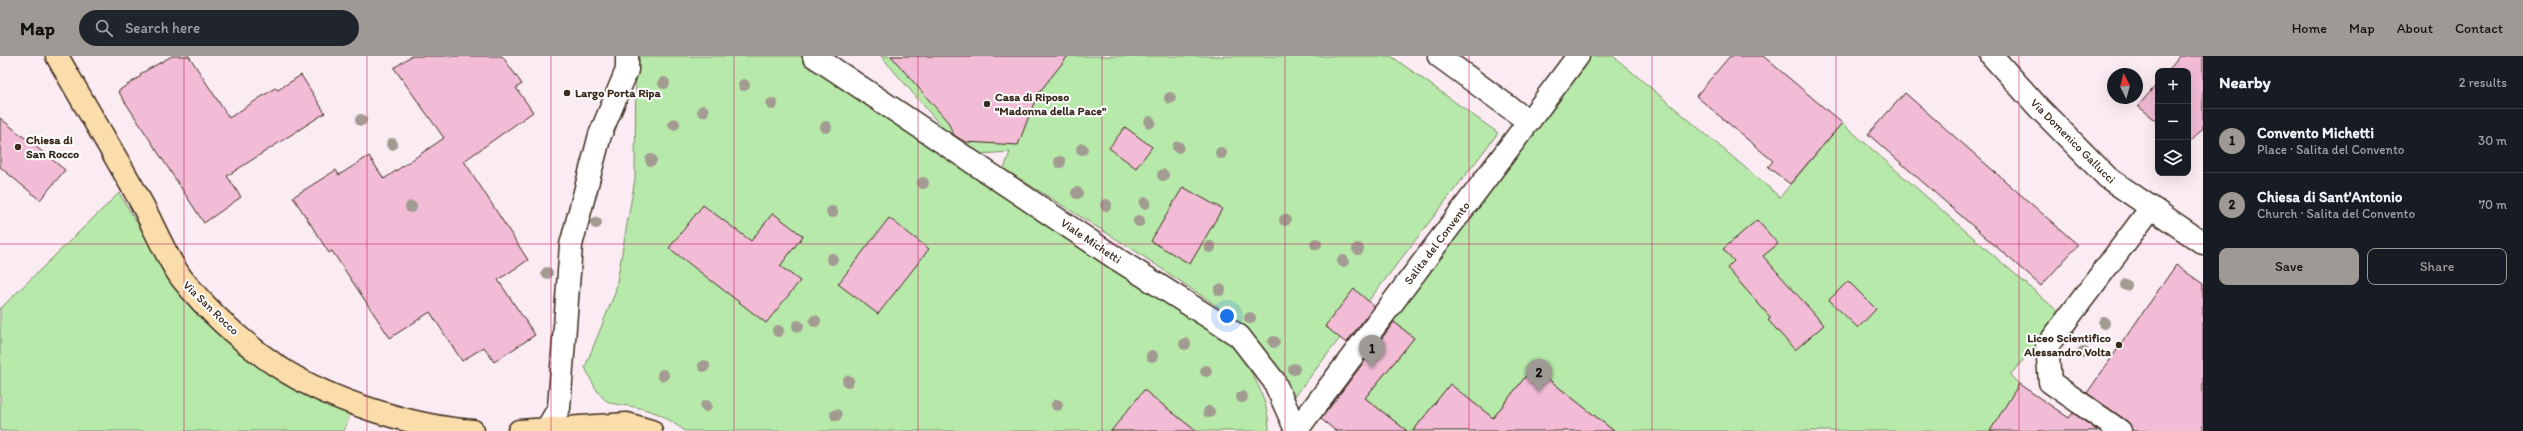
<!DOCTYPE html>
<html lang="en">
<head>
<meta charset="utf-8">
<style>
	body { margin:0; font-family:Itim,sans-serif; background:#20242c; color:#f1f3f6 }
	.controls { position:absolute; right:12px; top:12px; display:grid; overflow:hidden; border-radius:8px; box-shadow:0 4px 16px #0002 }
	.controls button { width:36px; height:36px; display:grid; place-items:center; padding:0; border:0; border-bottom:1px solid #363941; background:#171b24; color:#f1f3f6; font:20px sans-serif }
	.compass { position:absolute; left:2107px; top:12px; width:36px; height:36px; border-radius:50%; background:#171b24; box-shadow:0 4px 16px #0002; rotate:354deg }
	.you { position:absolute; left:1227px; top:260px; width:14px; height:14px; margin:-10px; border:3px solid #fff; border-radius:50%; background:#1a73e8; box-shadow:0 0 0 6px #1a73e833 }
	.badge { display:grid; place-items:center; width:26px; height:26px; border-radius:50%; background:#9f9995; color:#111; font-size:13px; font-weight:700 }
	.pin { position:absolute; translate:-50% -33px; filter:drop-shadow(0 1px 2px #0008) }
	.pin::after { content:''; position:absolute; top:21px; width:14px; height:12px; background:inherit; clip-path:polygon(0 0,100% 0,50% 100%) }
	.list { margin:0; padding:0; list-style:none }
	h2 { display:flex; justify-content:space-between; align-items:center; height:52px; margin:0; padding:0 16px; font-size:17px }
	h2 small { font-size:13px; font-weight:400; color:#9ea1a6 }
	.list li { display:grid; grid-template-columns:26px 1fr auto; gap:12px; align-items:center; box-sizing:border-box; height:64px; padding:0 16px; border-top:1px solid #363941 }
	.list b { display:block; font-size:15px; white-space:nowrap }
	.list p { margin:0; font-size:13px; white-space:nowrap; color:#9ea1a6 }
	.list em { font-size:13px; font-style:normal; color:#9ea1a6 }
	.actions { display:flex; gap:8px; padding:12px 16px }
	.actions a { flex:1; padding:9px 0; border:1px solid #9f9995; border-radius:8px; text-align:center; font-size:14px; color:#9f9995 }
	.actions .main { background:#9f9995; color:#111 }
	.icon { flex:none; width:22px; height:22px; fill:none; stroke:currentColor; stroke-width:2; stroke-linecap:round; stroke-linejoin:round }
	.map { position:relative; flex:none; width:2203px; height:375px; overflow:hidden }
	header { display:flex; align-items:center; gap:24px; box-sizing:border-box; height:56px; padding:0 20px; background:#9f9995; color:#111 }
	header strong { font-size:19px }
	nav { display:flex; gap:22px; margin-inline-start:auto; font-size:14px }
	.search { width:280px; height:36px; background:#20242c; display:flex; align-items:center; gap:10px; box-sizing:border-box; padding:0 14px; border-radius:22px; color:#9ea1a6; font-size:15px }
	main { display:flex }
	aside { flex:1; background:#171b24 }
	.map>svg:first-child { display:block }
	.green { fill:#b7e9aa; stroke:#798a64 }
	.building { fill:#f2bcd6; stroke:#3b2a1e }
	.lines { fill:none; stroke-linecap:round; stroke-linejoin:round }
	.minor-casing { stroke:#3b2a1e; stroke-width:25 }
	.major-casing { stroke:#3b2a1e; stroke-width:25 }
	.minor { stroke:#fff; stroke-width:22 }
	.major { stroke:#faddab; stroke-width:22 }
	.tree { fill:#a29b91 }
	.grid { fill:none; stroke:#c2185b; stroke-width:1; stroke-opacity:0.55 }
	.poi-dot { fill:#3b2a1e; stroke:#fff; stroke-width:1.5 }
	.labels { text-anchor:middle; stroke-width:4; stroke-linejoin:round; paint-order:stroke }
	.poi-label { font-size:12px; font-weight:bold; fill:#3b2a1e; stroke:#fff; text-anchor:start }
	.street-label { font-size:12px; fill:#3b2a1e; stroke:#fff }
</style>
</head>
<body>
<header>
<strong>Map</strong>
<div class="search"><svg class="icon" aria-label="search" viewBox="0 0 24 24"><circle cx="10" cy="10" r="6"/><path d="M15 15l6 6"/></svg>Search here</div>
<nav><a>Home</a><a>Map</a><a>About</a><a>Contact</a></nav>
</header>
<main>
<div class="map">
<svg width="2203" height="375" viewBox="0 0 2203 375">
	<rect width="100%" height="100%" fill="#fbebf3"/>
	<filter id="ink" filterUnits="userSpaceOnUse"><feTurbulence type="fractalNoise" baseFrequency=".025" numOctaves="2"/><feDisplacementMap in="SourceGraphic" scale="8" xChannelSelector="R" yChannelSelector="G"/><feConvolveMatrix kernelMatrix="1 2 1 2 8 2 1 2 1" color-interpolation-filters="sRGB"/></filter>
	<g filter="url(#ink)">
		<path class="green" d="M641,0H802L1235,289C1252,317 1269,342 1269,375H685C676,369 664,359 653,356C610,341 608,362 585,311L615,237L635,123L636,3Z
			M881,0H1391L1498,77L1293,343L1254,282L1233,261L1134,194L1004,113L1010,96L979,98L947,77Z
			M1591,0H1613L1780,141L1842,67L2062,259L2010,319L2019,328L1995,375H1614L1533,311L1493,362L1450,329L1413,375H1407L1365,342L1414,282L1392,264L1441,191Z
			M119,137L155,197L193,250L354,348L344,375H0V253Z"/>
		<path class="building" d="M172,0H189L229,62L275,32L278,34L301,19L325,57L227,120L241,141L204,167L118,35L141,20L140,18Z
			M411,0H502L522,28L516,32L533,56L464,105L528,204L498,224L535,279L494,306L484,291L462,305L430,256L390,282L332,195L329,197L293,141L336,114L339,119L369,100L384,123L444,82L394,12Z
			M891,0H1068L1037,39L1018,89L965,86L954,79L948,66Z
			M1730,0H1763L1842,67L1790,128L1768,111L1773,105L1696,40Z
			M2180,0H2203V72L2188,89V15H2168Z
			M2158,27V66L2138,50Z
			M1905,37L2078,189L2041,230L1868,78Z
			M0,62L65,114L40,144L0,111Z
			M1125,71L1152,91L1136,112L1109,92Z
			M1183,131L1222,153L1190,208L1151,185Z
			M703,149L751,185L773,157L803,180L780,210L800,225L766,267L669,192Z
			M889,162L929,193L878,258L838,228Z
			M1757,164L1778,188L1763,200L1824,269L1795,294L1768,264L1771,262L1727,212L1734,205L1723,193Z
			M2176,209L2203,228V375H2132L2127,365L2087,337Z
			M1848,225L1876,253L1858,272L1829,244Z
			M1354,233L1374,250L1346,287L1325,270Z
			M1394,266L1414,282L1365,342L1407,375H1336L1321,363Z
			M1533,311L1614,375H1413L1450,328L1493,362Z
			M2019,328L2069,362L2073,357L2098,375H1990Z
			M1144,334L1196,375H1111Z"/>
		<g class="lines">
			<g class="minor-casing">
				<path id="minor" d="M814,0L1117,203L1239,280L1274,325L1296,374
					M1439,0L1528,65
					M1992,0L2038,51L2108,122L2203,187
					M546,374L559,352L571,189L600,79L627,14V0
					M1296,375L1578,0
					M2120,375L2050,326L2047,290L2151,152"/>
			</g>
			<g class="major-casing">
				<path id="major" d="M57,0C85,50 115,99 143,150C154,171 169,207 183,224C209,256 243,287 277,310C328,344 413,371 473,375
					M519,375L627,368L651,375"/>
			</g>
			<use href="#minor" class="minor"/>
			<use href="#major" class="major"/>
		</g>
		<g class="tree">
			<circle cx="664" cy="27" r="6"/>
			<circle cx="744" cy="29" r="6"/>
			<circle cx="1170" cy="42" r="6"/>
			<circle cx="772" cy="48" r="6"/>
			<circle cx="703" cy="55" r="6"/>
			<circle cx="361" cy="64" r="6"/>
			<circle cx="1150" cy="66" r="6"/>
			<circle cx="674" cy="68" r="6"/>
			<circle cx="826" cy="71" r="6"/>
			<circle cx="392" cy="88" r="6"/>
			<circle cx="1178" cy="91" r="6"/>
			<circle cx="1082" cy="93" r="6"/>
			<circle cx="1221" cy="97" r="6"/>
			<circle cx="651" cy="104" r="6"/>
			<circle cx="1060" cy="106" r="6"/>
			<circle cx="1163" cy="119" r="6"/>
			<circle cx="923" cy="127" r="6"/>
			<circle cx="1077" cy="137" r="6"/>
			<circle cx="1145" cy="147" r="6"/>
			<circle cx="1106" cy="149" r="6"/>
			<circle cx="411" cy="151" r="6"/>
			<circle cx="832" cy="156" r="6"/>
			<circle cx="1285" cy="164" r="6"/>
			<circle cx="1139" cy="165" r="6"/>
			<circle cx="596" cy="167" r="6"/>
			<circle cx="1316" cy="188" r="6"/>
			<circle cx="1210" cy="191" r="6"/>
			<circle cx="1358" cy="193" r="6"/>
			<circle cx="832" cy="203" r="6"/>
			<circle cx="1343" cy="205" r="6"/>
			<circle cx="547" cy="217" r="6"/>
			<circle cx="2126" cy="229" r="6"/>
			<circle cx="1220" cy="234" r="6"/>
			<circle cx="1250" cy="262" r="6"/>
			<circle cx="815" cy="265" r="6"/>
			<circle cx="2104" cy="267" r="6"/>
			<circle cx="798" cy="270" r="6"/>
			<circle cx="778" cy="275" r="6"/>
			<circle cx="1274" cy="286" r="6"/>
			<circle cx="1185" cy="288" r="6"/>
			<circle cx="2083" cy="296" r="6"/>
			<circle cx="1152" cy="300" r="6"/>
			<circle cx="704" cy="310" r="6"/>
			<circle cx="1294" cy="313" r="6"/>
			<circle cx="1206" cy="315" r="6"/>
			<circle cx="663" cy="319" r="6"/>
			<circle cx="848" cy="325" r="6"/>
			<circle cx="1242" cy="341" r="6"/>
			<circle cx="1057" cy="349" r="6"/>
			<circle cx="706" cy="350" r="6"/>
			<circle cx="1209" cy="356" r="6"/>
			<circle cx="836" cy="359" r="6"/>
		</g>
	</g>
	<path class="grid" d="M184,0V375M367,0V375M551,0V375M734,0V375M918,0V375M1102,0V375M1285,0V375M1469,0V375M1652,0V375M1836,0V375M2019,0V375M0,188H2203"/>
	<g class="poi-dot">
		<circle cx="567" cy="37" r="4"/>
		<circle cx="987" cy="48" r="4"/>
		<circle cx="18" cy="91" r="4"/>
		<circle cx="2119" cy="289" r="4"/>
	</g>
	<g class="labels">
		<g class="poi-label">
			<text x="575" y="41">Largo Porta Ripa</text>
			<text x="995" y="45">Casa di Riposo<tspan x="995" dy="14">"Madonna della Pace"</tspan></text>
			<text x="26" y="88">Chiesa di<tspan x="26" dy="14">San Rocco</tspan></text>
			<text x="2111" y="286" text-anchor="end">Liceo Scientifico<tspan x="2111" dy="14">Alessandro Volta</tspan></text>
		</g>
		<g class="street-label">
			<text transform="translate(2073 85) rotate(45)" y="4">Via Domenico Gallucci</text>
			<text transform="translate(1091 185) rotate(34)" y="4">Viale Michetti</text>
			<text transform="translate(1437 187) rotate(-53)" y="4">Salita del Convento</text>
			<text transform="translate(211 252) rotate(44)" y="4">Via San Rocco</text>
		</g>
	</g>
</svg>
<div class="controls">
<button>+</button>
<button>−</button>
<button><svg class="icon" aria-label="layers" viewBox="0 0 24 24"><path d="M12 4l9 5-9 5-9-5zM3 14l9 5 9-5"/></svg></button>
</div>
<svg class="compass" viewBox="-18 -18 36 36"><path d="M0-13l5 13h-10z" fill="#e53935"/><path d="M0 13l5-13h-10z" fill="#9ea1a6"/></svg>
<div class="you"></div>
<div class="pin badge" style="left:1372px;top:312px">1</div>
<div class="pin badge" style="left:1539px;top:336px">2</div>
</div>
<aside>
<h2>Nearby<small>2 results</small></h2>
<ul class="list">
<li><span class="badge">1</span><div><b>Convento Michetti</b><p>Place · Salita del Convento</p></div><em>30 m</em></li>
<li><span class="badge">2</span><div><b>Chiesa di Sant'Antonio</b><p>Church · Salita del Convento</p></div><em>70 m</em></li>
</ul>
<div class="actions"><a class="main">Save</a><a>Share</a></div>
</aside>
</main>
</body>
</html>
